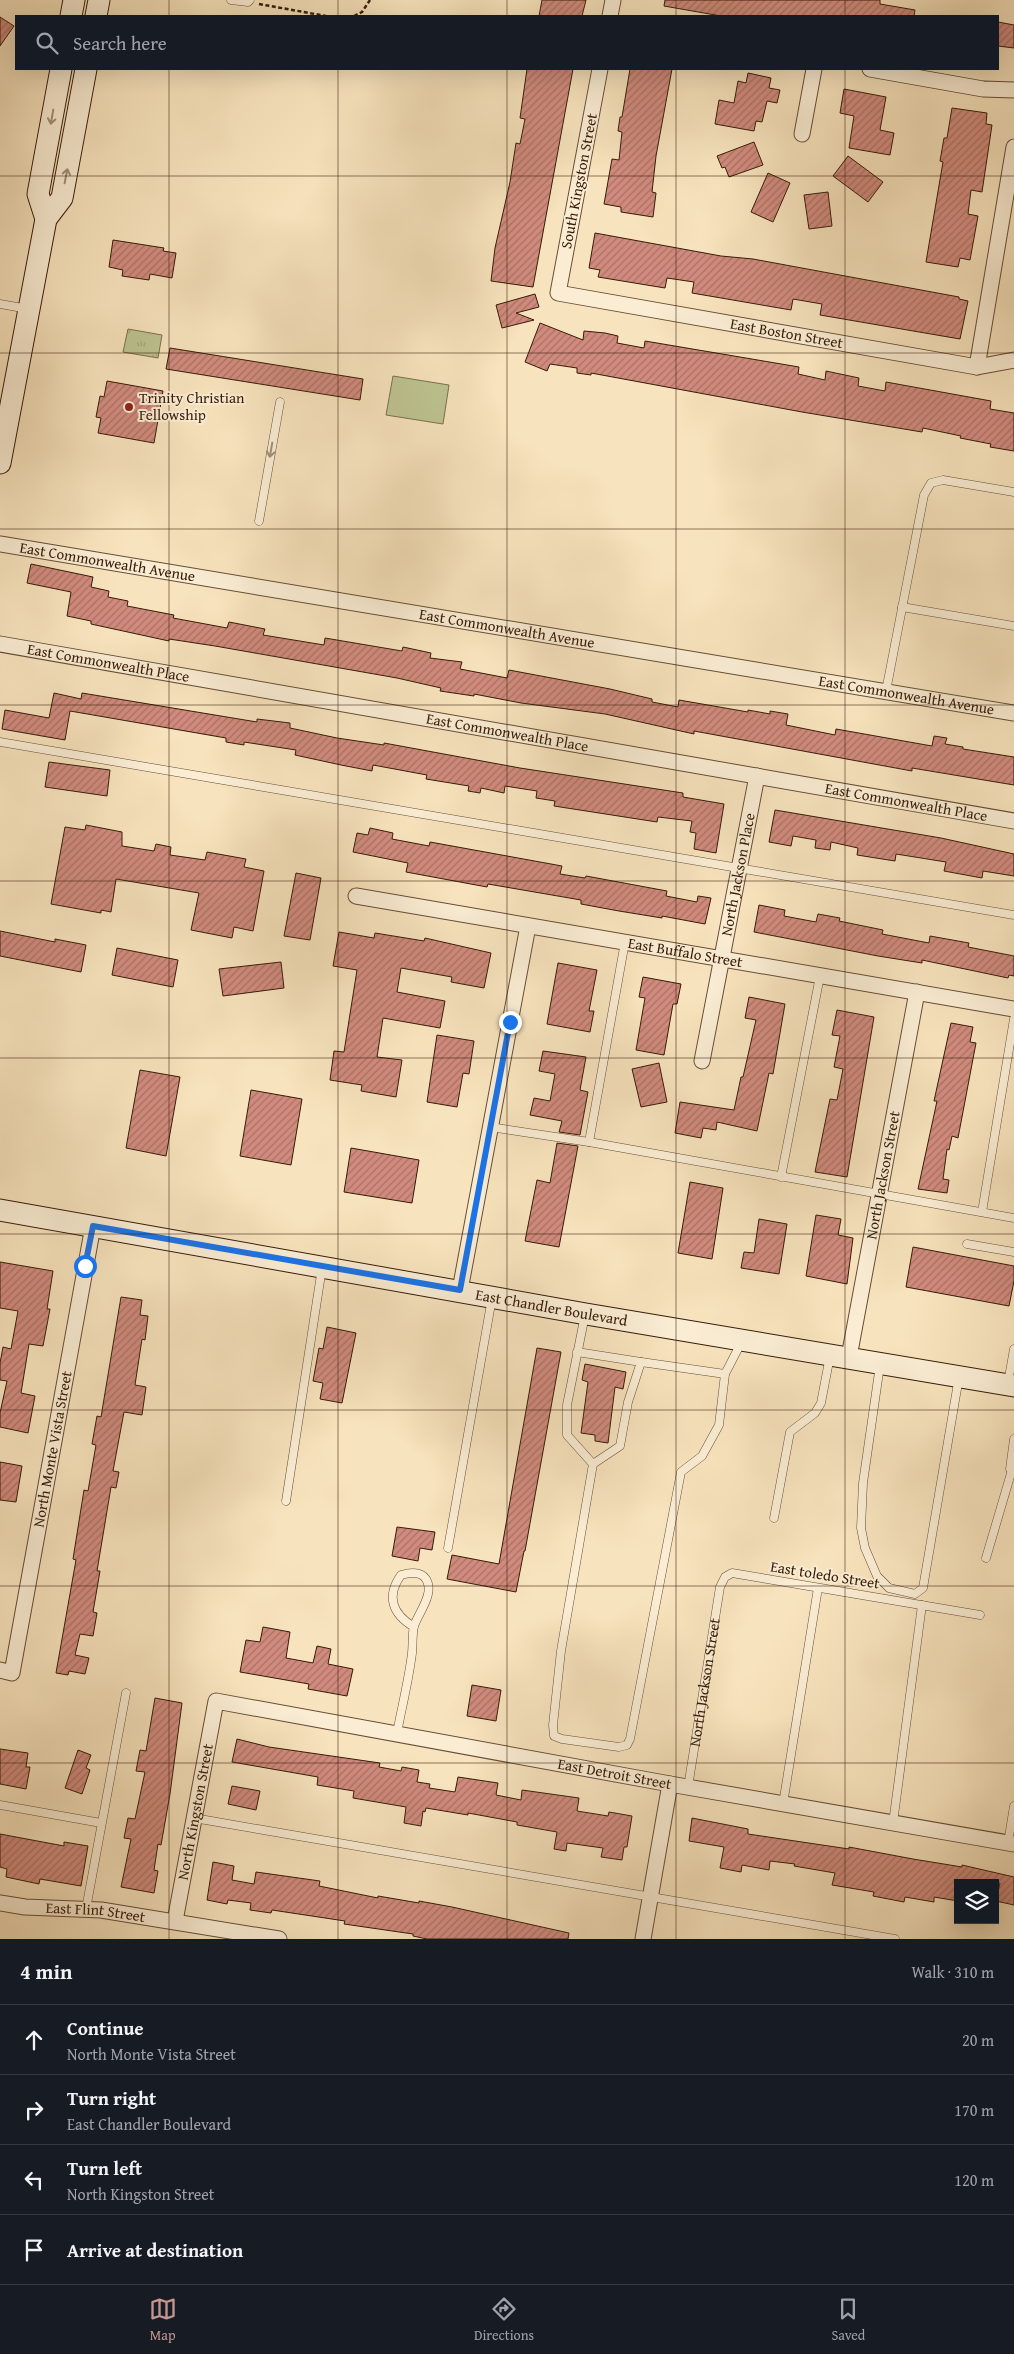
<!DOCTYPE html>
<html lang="en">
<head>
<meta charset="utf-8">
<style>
	body { margin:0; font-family:"Gentium Book Plus",serif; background:#242831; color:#f1f3f6 }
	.controls { position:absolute; right:15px; bottom:15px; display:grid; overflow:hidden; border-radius:0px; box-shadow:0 5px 20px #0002 }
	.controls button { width:45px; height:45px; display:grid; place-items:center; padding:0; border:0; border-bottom:1px solid #363941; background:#171b24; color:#f1f3f6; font:25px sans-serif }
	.stop { position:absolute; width:15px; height:15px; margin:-11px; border:4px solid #1a73e8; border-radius:50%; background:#fff }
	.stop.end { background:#1a73e8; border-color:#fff; box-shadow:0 1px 5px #0008 }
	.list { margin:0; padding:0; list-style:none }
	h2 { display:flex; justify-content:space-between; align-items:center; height:65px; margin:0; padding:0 20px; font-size:21px }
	h2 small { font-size:16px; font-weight:400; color:#9ea1a6 }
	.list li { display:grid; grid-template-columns:32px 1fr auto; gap:15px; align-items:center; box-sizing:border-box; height:70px; padding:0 20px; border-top:1px solid #363941 }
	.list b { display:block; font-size:19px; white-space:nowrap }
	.list p { margin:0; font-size:16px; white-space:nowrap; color:#9ea1a6 }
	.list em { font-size:16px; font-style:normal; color:#9ea1a6 }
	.icon { flex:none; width:28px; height:28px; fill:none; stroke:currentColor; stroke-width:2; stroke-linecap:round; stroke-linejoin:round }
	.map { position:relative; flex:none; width:1014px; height:1939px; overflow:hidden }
	.search { position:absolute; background:#171b24; box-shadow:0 5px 20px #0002; left:15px; right:15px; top:15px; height:55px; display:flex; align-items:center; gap:12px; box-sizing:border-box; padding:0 18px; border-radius:0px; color:#9ea1a6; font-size:19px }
	.sheet { height:345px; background:#171b24 }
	nav { display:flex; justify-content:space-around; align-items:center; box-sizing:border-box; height:70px; border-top:1px solid #363941; background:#171b24; font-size:14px; color:#9ea1a6 }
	nav a { display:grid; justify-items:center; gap:2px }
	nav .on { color:#c59692 }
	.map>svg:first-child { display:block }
	.grass { fill:#bdc491; stroke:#7a704c }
	.park { fill:url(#park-tufts); stroke:#7a704c }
	.building { fill:url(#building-hatch); stroke:#371b07 }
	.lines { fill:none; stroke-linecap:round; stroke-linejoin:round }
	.lane-casing { stroke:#674d34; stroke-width:9 }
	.street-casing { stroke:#674d34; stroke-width:17 }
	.secondary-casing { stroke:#371b07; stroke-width:23 }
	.path { stroke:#371b07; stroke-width:2.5; stroke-dasharray:4 2.5; stroke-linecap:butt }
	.lane { stroke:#faedd4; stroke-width:8 }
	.street { stroke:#faedd4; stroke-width:15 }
	.secondary { stroke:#faedd4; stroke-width:21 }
	.oneway { stroke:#a28e78 }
	.route { stroke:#1a73e8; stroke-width:6 }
	.grid { fill:none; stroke:#371b07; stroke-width:1; stroke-opacity:0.55 }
	.poi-dot { fill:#8f2418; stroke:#faedd4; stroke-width:2 }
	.labels { text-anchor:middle; stroke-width:4; stroke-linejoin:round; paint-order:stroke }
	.street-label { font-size:15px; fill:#371b07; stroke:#faedd4 }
	.poi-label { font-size:15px; fill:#371b07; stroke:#faedd4; text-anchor:start }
</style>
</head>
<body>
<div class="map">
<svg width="1014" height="1939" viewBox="0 0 1014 1939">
	<defs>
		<pattern id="park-tufts" width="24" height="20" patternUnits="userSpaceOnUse" patternTransform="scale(1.25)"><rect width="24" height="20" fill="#bdc491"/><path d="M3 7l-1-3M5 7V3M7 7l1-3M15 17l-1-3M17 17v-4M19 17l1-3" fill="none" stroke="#a3a87c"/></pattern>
		<pattern id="building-hatch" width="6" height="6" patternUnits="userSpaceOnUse" patternTransform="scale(1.25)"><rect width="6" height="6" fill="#d18b7e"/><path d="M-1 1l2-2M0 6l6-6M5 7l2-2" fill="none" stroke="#aa7165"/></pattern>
	</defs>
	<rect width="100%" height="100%" fill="#f7e3bd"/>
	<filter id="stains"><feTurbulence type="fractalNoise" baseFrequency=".004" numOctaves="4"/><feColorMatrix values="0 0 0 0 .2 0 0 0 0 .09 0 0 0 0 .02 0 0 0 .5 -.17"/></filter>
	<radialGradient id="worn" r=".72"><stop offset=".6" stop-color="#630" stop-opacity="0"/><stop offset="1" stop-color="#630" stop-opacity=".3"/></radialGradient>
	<path class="grass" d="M393,376L449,385L443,424L386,415Z"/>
	<path class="park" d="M128,329L162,335L158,358L123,352Z"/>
	<path class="building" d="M542,0H586L582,16H539Z
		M665,0H880V4L915,10L914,16H721L664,6Z
		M0,17L14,26L0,46Z
		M998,22L1014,25V48L998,46Z
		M527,69H573L533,287L491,281L495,248L510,182L516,143L520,144L525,119L520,118Z
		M630,69H672L656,156L652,192L656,193L653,217L621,212V207L604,204L612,159L619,160L622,132L618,131L620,117H622Z
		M748,73L771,78L769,88L780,90L777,103L767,101L762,122L756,121L754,131L715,124L719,100L734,103L738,81L746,83Z
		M844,89L886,97L880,130L894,133L890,155L849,148L854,116L840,113Z
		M952,108L987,113L986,124L992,125L982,192L971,190L968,214L978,216L970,260L960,258L958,267L926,262L943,162L940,161L944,138H947Z
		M754,142L763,165L729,177L725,167L722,168L717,156Z
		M848,156L883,182L868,202L833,176Z
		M768,173L790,183L773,222L751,212Z
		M828,192L832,226L809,229L804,195Z
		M595,233L721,256L753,259L959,297V299L968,301L960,339L820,315L822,304L793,299L791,310L692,293L694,282L667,278L665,288L598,277L600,270L589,268Z
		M113,240L164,248L163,251L176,253L172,278L150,274L149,280L122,276L123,270L109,267Z
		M535,294L539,307L516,313L534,320L502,328L496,305Z
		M540,323L583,340L584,331L605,333L618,336L617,343L644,348L645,341L799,367L798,374L825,380L826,371L859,378L858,386L885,391L886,382L991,401L990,409L1014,413V451L990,447L991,444L960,438L961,436L923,428L922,432L802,412L591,373V375L577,373V368L550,364L547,371L525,362Z
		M170,348L363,379L360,400L166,369Z
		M107,381L163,391L154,443L98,433L101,418L96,417L100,396L104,397Z
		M31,564L93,577L91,587L109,591L108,597L128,601L127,606L174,615L173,618L227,628L229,622L265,629L263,635L324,645L325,638L402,651L403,647L431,653L430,658L462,662L460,669L507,678L509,670L610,689L652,699V702L678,707L679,700L748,712V710L770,714V711L788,714L786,725L835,735L836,729L932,746L934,736L947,738L945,744L963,747V749L1014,757V785L912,768V771L694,731V734L605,714L521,703L474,694V696L440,691L441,688L397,678L215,646L169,639V641L91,624V621L67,616L71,592L27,583Z
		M54,693L81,699L82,693L257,722V719L290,723V728L337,738L384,745V743L520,768L683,793V797L724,804L716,853L694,849L696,833L690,832L692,821L658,817L657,822L554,806L555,801L536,798L537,791L505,786L504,793L481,788L480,793L468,791L469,786L426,779L427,775L373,765L372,771L341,765L295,755L296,750L244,742V745L226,742V738L70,711L65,740L2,729L5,710L49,718Z
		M49,762L110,770L107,796L45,787Z
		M775,810L941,838L1014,854V876L983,871L982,878L944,871L946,862L896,854L895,861L857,855L858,848L831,842L830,850L815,848L816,840L793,836L791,846L769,842Z
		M86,825L122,832V846L154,851L156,844L171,847L170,855L205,860L207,852L246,859L244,867L264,871L253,931L234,927L232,938L191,930L199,893L116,879L111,912L101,910V913L51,904L65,827L85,830Z
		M370,828L393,833L392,839L429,846L430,842L562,866L560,874L585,878L586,876L667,891L666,896L697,902L698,896L711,898L705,924L662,916V918L619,911L581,904V900L488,884L487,887L406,872L408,863L353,852L357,833L368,835Z
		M296,873L321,878L310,940L284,936Z
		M759,905L785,910L784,916L816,922L818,914L840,918L839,921L883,930L882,934L929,943L930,936L969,943L968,947L1014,956V976L1009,975L1008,978L922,960V963L878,956L754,932Z
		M0,931L55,942V939L86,945L81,972L0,956Z
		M339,932L374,938L375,933L424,941L425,938L491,953L484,988L451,982L452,977L401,968L397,992L445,1001L440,1028L383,1018L377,1057L402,1060L396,1097L361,1091L362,1085L330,1080L334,1051L344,1052L357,970L333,966Z
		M117,948L178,960L173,987L112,975Z
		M281,962L284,988L223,996L219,969Z
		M558,963L597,970L589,1011H594L590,1032L547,1024Z
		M643,977L681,984L677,1004H673L664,1055L636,1050L645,998L639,997Z
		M749,997L785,1004L773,1074L769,1073L757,1131L717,1122L716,1130L703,1128L701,1138L675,1133L680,1102L734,1110L741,1077H743L756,1020L745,1018Z
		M837,1010L874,1017L847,1177L815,1172L830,1099L837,1100L843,1069L834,1067L840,1036L832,1035Z
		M951,1023L973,1027L970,1042L976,1043L958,1138L952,1136L949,1150L947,1149L943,1179L949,1180L947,1193L918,1189L937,1101H934Z
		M437,1035L474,1041L469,1074L463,1073L457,1107L427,1102Z
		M543,1051L586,1057L580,1090L588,1092L580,1135L559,1132L562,1121L530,1115L534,1098L550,1101L555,1074L539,1071Z
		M659,1063L667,1102L641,1107L632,1069Z
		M140,1070L180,1077L166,1156L126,1148Z
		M251,1090L302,1099L291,1165L240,1156Z
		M557,1143L578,1146L559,1247L525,1241L537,1180L550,1183Z
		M351,1148L419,1160L412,1203L344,1192Z
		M690,1182L723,1188L712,1259L678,1253Z
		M816,1215L841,1219L838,1235L853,1238L847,1284L806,1276Z
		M759,1219L787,1224L779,1274L741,1268L744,1252L754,1253Z
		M913,1247L1014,1266V1281L1009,1306L906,1287Z
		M0,1262L53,1271L47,1309H50L43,1346L29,1344L21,1393L35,1396L28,1433L0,1427V1413L7,1381L0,1380V1363L3,1347L11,1349L18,1311L0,1308Z
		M121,1297L142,1300L140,1315L148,1316L145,1340L142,1339L135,1385L146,1387L142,1415L124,1412L113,1471L119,1472L116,1488L111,1487L97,1571H100L93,1612L97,1613L93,1636L80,1634L75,1655L89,1658L85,1674L69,1671L68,1675L56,1673L76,1560L73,1559L84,1490L88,1491L96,1445L92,1444L97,1416L101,1417Z
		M327,1327L356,1333L342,1403L320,1399L323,1383L313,1381L319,1348L323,1349Z
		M537,1348L561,1352L525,1551H524L516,1592L447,1579L452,1555L499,1564Z
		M585,1364L626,1372L623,1389L615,1387L608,1443L595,1441V1435L581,1433L588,1382L582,1380Z
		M0,1462L22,1466L16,1502L0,1500Z
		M397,1527L435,1532L432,1550L420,1548L418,1561L392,1556Z
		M263,1627L290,1632L286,1658L313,1663L317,1646L331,1649L328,1664L353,1669L347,1696L308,1689L309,1684L240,1672L246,1640L260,1642Z
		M472,1685L501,1690L496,1721L467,1716Z
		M155,1698L182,1703L170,1794L161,1845L158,1844L154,1870L158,1871L154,1893L121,1887L131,1839L124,1838L128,1818L135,1819L145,1772L136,1771L140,1750L146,1751Z
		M237,1739L269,1747L380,1763L379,1767L401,1771L402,1767L419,1770L417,1782L430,1784L429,1788L455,1792L458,1777L498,1783L496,1795L521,1800L522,1790L579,1798L577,1811L608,1816L609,1812L632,1816L627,1847H624L622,1860L601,1857L603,1848L567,1843L566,1851L554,1849L557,1832L517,1825V1822L468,1813V1815L426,1808L425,1812L423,1811L421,1826L404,1823L406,1807L353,1798L354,1791L317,1785L318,1777L232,1762Z
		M0,1749L28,1753L26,1767H30L26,1789L0,1784Z
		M78,1750L91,1755L86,1768L90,1770L82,1794L65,1788Z
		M232,1786L260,1791L256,1810L228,1804Z
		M692,1818L748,1829V1834L849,1849V1847L913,1859L962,1867V1865L1014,1877V1905L996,1901L1000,1883H958V1901L934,1897V1902L905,1897L904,1902L873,1896L874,1892L832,1885L835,1873L794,1866L795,1864L770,1861L769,1870L742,1865L741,1872L720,1868L724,1847L689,1841Z
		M0,1834L64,1846V1842L88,1846L81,1886L40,1879L39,1884L6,1877L7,1869L0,1867Z
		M213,1862L234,1866L232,1880L254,1884L256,1872L320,1881L319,1886L378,1898V1896L419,1903V1901L452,1907L569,1933L568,1939H427L413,1936V1934L344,1924L345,1921L272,1910L271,1913L250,1910L251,1903L228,1900L227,1904L207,1900Z"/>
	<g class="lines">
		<g class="lane-casing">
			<g id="lane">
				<path d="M231,0L248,2L250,0"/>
				<path d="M0,304L28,309"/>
				<path d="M259,521L280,402"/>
				<path d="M902,607L1014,626"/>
				<path d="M886,691L924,495L931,483L943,480L1014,492"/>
				<path d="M0,742L1014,915"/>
				<path d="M490,1127L589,1142L1014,1218"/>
				<path d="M589,1142L625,942"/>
				<path d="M781,1177L820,976"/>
				<path d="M982,1212L1014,1019"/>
				<path d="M967,1244L1014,1252"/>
				<path d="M585,1315L567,1405V1435L593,1464"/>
				<path d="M577,1352L641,1362L628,1402L620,1446L593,1464L561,1651L553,1725L554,1736L562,1739L619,1747L627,1745L630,1739L681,1472L702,1456L719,1425L725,1374L741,1343"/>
				<path d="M641,1362L725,1374"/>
				<path d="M880,1365L863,1483L861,1528L865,1548L877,1576L889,1588L915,1594L923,1588L959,1377"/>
				<path d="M1008,1383L1014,1349"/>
				<path d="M1014,1439L1010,1469L1014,1473"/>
				<path d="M286,1501L322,1268"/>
				<path d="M774,1518L790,1432L815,1413L821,1403L830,1356"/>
				<path d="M448,1548L492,1298"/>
				<path d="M986,1558L1012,1470"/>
				<path d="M397,1733C402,1706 409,1679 412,1653C413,1644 412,1634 414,1626C419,1612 435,1593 426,1579C420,1570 408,1573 401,1575C386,1596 392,1614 414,1627"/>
				<path id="s1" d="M688,1787L720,1587L725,1577L732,1573L980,1615"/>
				<path d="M783,1804L818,1588"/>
				<path d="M0,1805L101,1823"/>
				<path d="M194,1818L895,1939"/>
				<path d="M893,1823L922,1605"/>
				<path d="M1008,1843L1014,1806"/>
				<path d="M86,1909L126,1693"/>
			</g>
		</g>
		<g class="street-casing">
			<g id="street">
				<path d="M610,16L613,0"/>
				<path id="s2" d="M600,69L558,293L977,367L1014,360"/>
				<path d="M870,69L983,89L1014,90"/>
				<path d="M802,134L814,69"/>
				<path d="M977,367L1014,147"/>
				<path id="s3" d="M0,544L1014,713"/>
				<path id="s4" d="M0,644L1014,821"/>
				<path id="s5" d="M356,896L1014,1009"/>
				<path id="s6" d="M702,1061L757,776"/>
				<path d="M460,1290L528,926"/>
				<path id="s7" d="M849,1357L917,992"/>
				<path id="s8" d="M0,1670L12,1673L93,1226"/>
				<path id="s9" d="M0,1903L25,1907L101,1910L279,1939"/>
				<path id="s10" d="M175,1921L216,1701L670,1784L1014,1844"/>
				<path d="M643,1939L670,1784"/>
			</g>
		</g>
		<g class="secondary-casing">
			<g id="secondary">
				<path d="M71,16L74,0"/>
				<path d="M96,16L99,0"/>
				<path d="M46,219L38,194L61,69"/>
				<path d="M0,463L46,219L62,198L86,69"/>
				<path id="s11" d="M0,1210L586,1314L1014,1386"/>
			</g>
		</g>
		<path class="path" d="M259,4L326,16
			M354,16L362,12L370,0"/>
		<use href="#lane" class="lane"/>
		<use href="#street" class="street"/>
		<use href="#secondary" class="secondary"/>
	</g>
	<defs><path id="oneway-shaft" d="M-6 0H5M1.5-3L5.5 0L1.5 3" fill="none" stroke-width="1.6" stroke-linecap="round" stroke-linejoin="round" transform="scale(1.25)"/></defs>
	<g class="oneway">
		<use href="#oneway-shaft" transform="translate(52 117) rotate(100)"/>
		<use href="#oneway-shaft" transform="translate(66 176) rotate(-79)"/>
		<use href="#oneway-shaft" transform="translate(271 450) rotate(100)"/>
	</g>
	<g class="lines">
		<path class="route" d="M85,1266L93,1226L460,1290L510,1022"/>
	</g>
	<path class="grid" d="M169,0V16M338,0V16M507,0V16M676,0V16M845,0V16M169,69V1939M338,69V1939M507,69V1939M676,69V1939M845,69V1939M0,176H1014M0,353H1014M0,529H1014M0,705H1014M0,881H1014M0,1058H1014M0,1234H1014M0,1410H1014M0,1586H1014M0,1763H1014"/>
	<circle class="poi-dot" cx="129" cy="407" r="5"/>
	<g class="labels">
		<g class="street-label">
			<text transform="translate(579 181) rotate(-79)" y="5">South Kingston Street</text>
			<text dy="5" stroke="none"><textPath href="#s2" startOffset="460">East Boston Street</textPath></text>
			<text dy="5" stroke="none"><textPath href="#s3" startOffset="109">East Commonwealth Avenue</textPath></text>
			<text dy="5" stroke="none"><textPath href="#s3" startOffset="514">East Commonwealth Avenue</textPath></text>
			<text dy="5" stroke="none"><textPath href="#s4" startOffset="110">East Commonwealth Place</textPath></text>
			<text dy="5" stroke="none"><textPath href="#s3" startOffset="919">East Commonwealth Avenue</textPath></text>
			<text dy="5" stroke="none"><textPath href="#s4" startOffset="515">East Commonwealth Place</textPath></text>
			<text dy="5" stroke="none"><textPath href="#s4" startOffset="920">East Commonwealth Place</textPath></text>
			<text dy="5" stroke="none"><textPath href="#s6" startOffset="190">North Jackson Place</textPath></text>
			<text dy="5" stroke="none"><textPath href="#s5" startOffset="334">East Buffalo Street</textPath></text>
			<text dy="5" stroke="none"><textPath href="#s7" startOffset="185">North Jackson Street</textPath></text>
			<text dy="5" stroke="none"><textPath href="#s11" startOffset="560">East Chandler Boulevard</textPath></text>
			<text dy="5" stroke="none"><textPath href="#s8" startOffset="240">North Monte Vista Street</textPath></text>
			<text transform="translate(825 1575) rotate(9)" y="5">East toledo Street</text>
			<text dy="5" stroke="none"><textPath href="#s1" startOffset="106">North Jackson Street</textPath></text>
			<text dy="5" stroke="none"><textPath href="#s10" startOffset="629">East Detroit Street</textPath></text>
			<text dy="5" stroke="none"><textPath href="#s10" startOffset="111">North Kingston Street</textPath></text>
			<text dy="5" stroke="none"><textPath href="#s9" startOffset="96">East Flint Street</textPath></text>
		</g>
		<g class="poi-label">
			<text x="139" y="403">Trinity Christian<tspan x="139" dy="17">Fellowship</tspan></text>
		</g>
	</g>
	<rect width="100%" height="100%" filter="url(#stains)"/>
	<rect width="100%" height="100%" fill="url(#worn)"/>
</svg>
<div class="controls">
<button><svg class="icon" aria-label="layers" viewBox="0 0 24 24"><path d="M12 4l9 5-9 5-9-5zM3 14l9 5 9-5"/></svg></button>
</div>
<div class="stop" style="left:85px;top:1266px"></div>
<div class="stop end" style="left:510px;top:1022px"></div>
<div class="search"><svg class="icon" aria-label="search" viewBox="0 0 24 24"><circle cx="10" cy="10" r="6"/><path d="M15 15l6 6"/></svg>Search here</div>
</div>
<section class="sheet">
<h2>4 min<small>Walk · 310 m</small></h2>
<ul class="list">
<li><svg class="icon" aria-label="ahead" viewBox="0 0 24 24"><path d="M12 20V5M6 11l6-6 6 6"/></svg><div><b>Continue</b><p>North Monte Vista Street</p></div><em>20 m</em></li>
<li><svg class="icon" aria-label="right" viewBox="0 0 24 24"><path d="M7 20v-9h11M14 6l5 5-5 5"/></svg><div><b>Turn right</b><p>East Chandler Boulevard</p></div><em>170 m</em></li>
<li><svg class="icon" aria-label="left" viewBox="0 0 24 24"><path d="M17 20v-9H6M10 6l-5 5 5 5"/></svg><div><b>Turn left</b><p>North Kingston Street</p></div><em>120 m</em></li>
<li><svg class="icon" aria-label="arrive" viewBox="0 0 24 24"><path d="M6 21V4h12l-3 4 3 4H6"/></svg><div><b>Arrive at destination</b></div></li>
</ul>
</section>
<nav>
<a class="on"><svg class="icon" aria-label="map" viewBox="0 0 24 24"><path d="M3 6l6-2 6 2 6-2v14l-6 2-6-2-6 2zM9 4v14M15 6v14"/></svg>Map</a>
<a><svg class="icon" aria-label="directions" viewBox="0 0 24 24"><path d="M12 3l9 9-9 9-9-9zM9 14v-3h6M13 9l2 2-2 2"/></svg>Directions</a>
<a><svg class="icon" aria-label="saved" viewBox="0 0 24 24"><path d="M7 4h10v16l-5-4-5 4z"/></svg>Saved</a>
</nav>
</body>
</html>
